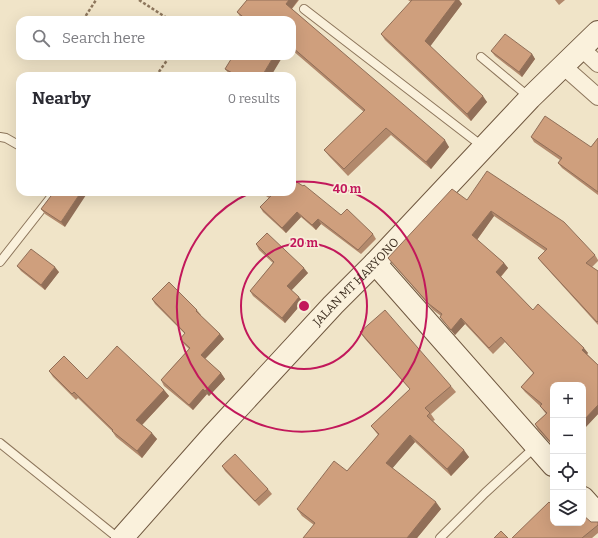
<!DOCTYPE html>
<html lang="en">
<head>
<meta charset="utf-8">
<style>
	body { margin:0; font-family:Bitter,serif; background:#f7f7f7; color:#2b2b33 }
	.controls { position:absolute; right:12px; bottom:12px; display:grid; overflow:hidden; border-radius:8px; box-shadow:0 4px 16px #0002 }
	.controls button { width:36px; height:36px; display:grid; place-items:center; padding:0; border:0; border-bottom:1px solid #e1e1e2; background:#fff; color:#2b2b33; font:20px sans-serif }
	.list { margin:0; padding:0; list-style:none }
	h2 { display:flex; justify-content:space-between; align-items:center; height:52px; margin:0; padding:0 16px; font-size:17px }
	h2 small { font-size:13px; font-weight:400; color:#7c7c81 }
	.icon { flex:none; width:22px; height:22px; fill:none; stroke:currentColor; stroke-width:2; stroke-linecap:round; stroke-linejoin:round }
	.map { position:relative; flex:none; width:598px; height:538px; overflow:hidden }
	.search { position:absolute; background:#fff; box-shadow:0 4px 16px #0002; left:16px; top:16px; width:280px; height:44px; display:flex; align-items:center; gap:10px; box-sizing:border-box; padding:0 14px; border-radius:12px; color:#7c7c81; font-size:15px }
	.panel { position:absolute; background:#fff; box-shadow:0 4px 16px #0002; left:16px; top:72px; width:280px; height:124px; border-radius:12px }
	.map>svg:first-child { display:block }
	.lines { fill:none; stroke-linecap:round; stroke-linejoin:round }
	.lane-casing { stroke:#8d765c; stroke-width:10 }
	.street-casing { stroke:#8d765c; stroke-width:18 }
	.secondary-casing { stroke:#6f573f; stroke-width:24 }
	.path { stroke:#8d765c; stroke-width:2.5; stroke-dasharray:3 2; stroke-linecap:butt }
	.lane { stroke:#faf1dc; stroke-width:8 }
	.street { stroke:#faf1dc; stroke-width:16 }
	.secondary { stroke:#faf1dc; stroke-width:22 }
	.wall { fill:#b2896c }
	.shaded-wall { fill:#916f58 }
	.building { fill:#cf9f7d; stroke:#916f58 }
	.ring { fill:none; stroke:#c2185b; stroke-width:2 }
	.labels { text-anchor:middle; stroke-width:3.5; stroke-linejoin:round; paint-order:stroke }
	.street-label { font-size:12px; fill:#3d2e20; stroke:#f7eed8 }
	.centre { fill:#c2185b; stroke:#f7eed8; stroke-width:2 }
	.ring-label { font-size:12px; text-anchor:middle; font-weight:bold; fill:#c2185b; stroke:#f7eed8; stroke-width:3.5; stroke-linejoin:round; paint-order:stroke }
</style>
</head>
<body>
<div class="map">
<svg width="598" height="538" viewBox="0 0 598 538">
	<rect width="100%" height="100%" fill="#f0e4c8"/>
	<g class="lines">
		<g class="lane-casing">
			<path id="lane" d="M304,9L482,146
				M481,57L529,97
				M0,137L6,138L20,146
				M0,262L55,192
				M0,443L118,538
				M440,538L485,493L535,447"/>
		</g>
		<g class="street-casing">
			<path id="street" d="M581,48L598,64
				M563,66L598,97"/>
		</g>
		<g class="secondary-casing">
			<g id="secondary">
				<path d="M375,263L553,465"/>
				<path d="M583,498L598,515"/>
				<path id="s1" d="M122,538L213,435L333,305L375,263L530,98L598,32"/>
			</g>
		</g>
		<path class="path" d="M139,0L170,20
			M83,20L96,0
			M238,20L242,14
			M156,76L170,56"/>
		<use href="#lane" class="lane"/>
		<use href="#street" class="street"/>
		<use href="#secondary" class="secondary"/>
	</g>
	<path class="wall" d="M247,0H299L292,9L449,147L431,169L391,135L348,176L329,156L324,150L364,112L292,50V20H243L242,19L237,12Z
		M408,0H459L462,4L430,46L487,102L471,121L385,40L381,34L411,2Z
		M555,0H565L559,5Z
		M491,51L532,54L535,59L522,77L495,56Z
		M225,69L271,76H231Z
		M531,137L591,147L598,138V195L562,168L558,163L560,160L534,142Z
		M54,192L65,227L45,214L41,209Z
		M262,192H292L341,215L373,234L376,239L361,254L321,224L316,230L301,217L286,233L263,212L260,207L269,198L263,194Z
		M467,200L595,255L598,260V261L592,267L598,271V325L542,263L538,258L545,251L494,216L477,240L504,263L508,268L501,277L533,310L588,353L587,354L598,365V414L583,430L553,385V446L538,430L535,424L546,414L540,406L525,392L521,387L533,373L505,342L493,354L465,324L455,335L444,322L440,317L441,316L433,310L392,263L388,258Z
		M256,244L308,273L291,290L303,302L285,323L253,296L250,291L273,263L259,250Z
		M17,266L59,272L45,290L21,271Z
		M152,299L197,310L201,315V316L220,334L224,339L205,359L221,373L225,379L209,396L207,394L193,410L164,386L161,380L189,349L184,344L180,339L185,334L155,304Z
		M360,332L451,386L456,392L431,414L435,420L433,421L469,457L451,476L415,442L392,468L441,509L417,538H303L314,525L302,516L297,509L347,471L378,435L371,426L410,389L365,339Z
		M49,371L87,379L164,390L169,396L142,425L157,439L142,458L116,437L112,431L78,398L76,400L53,377Z
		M222,466L268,489L272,494L259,506L225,471Z
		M591,522H598V533L592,538H512L572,525Z"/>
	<path class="shaded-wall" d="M289,0H298L290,11L286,4Z
		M456,0H459L462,4L429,48L425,41Z
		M532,54L535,59L522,77L519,72Z
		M274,56H283L271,76H262Z
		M483,96L487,102L471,121L467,114Z
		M445,140L449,147L431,169L426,162Z
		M81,192H88L65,227L61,222Z
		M491,211L494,216L476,241L472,235Z
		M297,212L301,217L286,233L282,228Z
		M318,219L321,224L316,230L312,225Z
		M504,263L508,268L500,277L496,272Z
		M55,267L59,272L45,290L41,285Z
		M304,268L308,273L290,292L287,286Z
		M299,297L303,302L285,323L282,318Z
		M461,318L465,324L455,335L451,330Z
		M220,334L224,339L204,360L201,355Z
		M584,348L588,353L586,355L582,350Z
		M221,373L225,379L209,396L205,391Z
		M203,389L207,394L193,410L189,405Z
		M164,390L169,396L141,426L136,420Z
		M598,405V414L583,430V421Z
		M152,433L157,439L142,458L137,451Z
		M410,435L415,442L391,470L386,463Z
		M464,450L469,457L451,476L447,469Z
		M436,502L441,509L417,538H407Z"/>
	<path class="building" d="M247,0H289L286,4L445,140L426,162L386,128L344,169L324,150L365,110L292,47V20H247L237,12Z
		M412,0H456L425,41L483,96L467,114L381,34Z
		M505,34L532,54L519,72L491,51Z
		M233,56H274L262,76H238L225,69Z
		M545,116L591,147L598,138V192L558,163L562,158L531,137Z
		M487,171L564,222L595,255L586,263L598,271V321L597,322L538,258L547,249L491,211L472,235L504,263L496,272L533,310L538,304L584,348L582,350L598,365V405L583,421V385H553V445L535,424L547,413L540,406L542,404L521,387L534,373L501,337L489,348L461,318L451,330L440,317L442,314L429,304L388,258L452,189L467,200Z
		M292,179L303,186L304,185L341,215L347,209L373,234L358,250L318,219L312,225L297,212L282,228L260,207L271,196L264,192H292Z
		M54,192H81L61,222L41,209Z
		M267,233L304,268L287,286L299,297L282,318L250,291L274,262L256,244Z
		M31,249L55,267L41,285L17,266Z
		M169,282L197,310L196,311L220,334L201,355L221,373L205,391L203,389L189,405L161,380L190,348L180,339L185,333L152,299Z
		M385,310L451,386L425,408L430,413L427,416L464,450L447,469L410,435L386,463L436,502L407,538H303L315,523L297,509L334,461L347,471L379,434L371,426L410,389L360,332Z
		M117,346L164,390L136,420L152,433L137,451L112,431L113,430L74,392L72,394L49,371L64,356L87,379Z
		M235,454L268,489L255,501L222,466Z
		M549,502L553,506V523H570L572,525L574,523H583V515L591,522H598V525L582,538H512Z
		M501,531L508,538H494Z"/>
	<g class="ring">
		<circle cx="304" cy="306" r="63"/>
		<path d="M292 182A125 125 0 1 1 252 192"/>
	</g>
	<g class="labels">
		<g class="street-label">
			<text dy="4" stroke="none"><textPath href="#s1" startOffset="347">JALAN MT HARYONO</textPath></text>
		</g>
	</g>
	<circle cx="304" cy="306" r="6" class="centre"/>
	<g class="ring-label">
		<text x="347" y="193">40 m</text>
		<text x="304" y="247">20 m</text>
	</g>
</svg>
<div class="controls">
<button>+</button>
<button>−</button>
<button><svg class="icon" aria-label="locate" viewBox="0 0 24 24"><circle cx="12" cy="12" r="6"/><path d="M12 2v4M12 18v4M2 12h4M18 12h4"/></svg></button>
<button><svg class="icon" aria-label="layers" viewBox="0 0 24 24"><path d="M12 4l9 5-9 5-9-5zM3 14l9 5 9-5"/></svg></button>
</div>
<div class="search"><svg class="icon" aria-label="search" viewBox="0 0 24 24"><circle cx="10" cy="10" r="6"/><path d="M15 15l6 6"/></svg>Search here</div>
<section class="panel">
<h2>Nearby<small>0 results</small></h2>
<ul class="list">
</ul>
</section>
</div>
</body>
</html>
